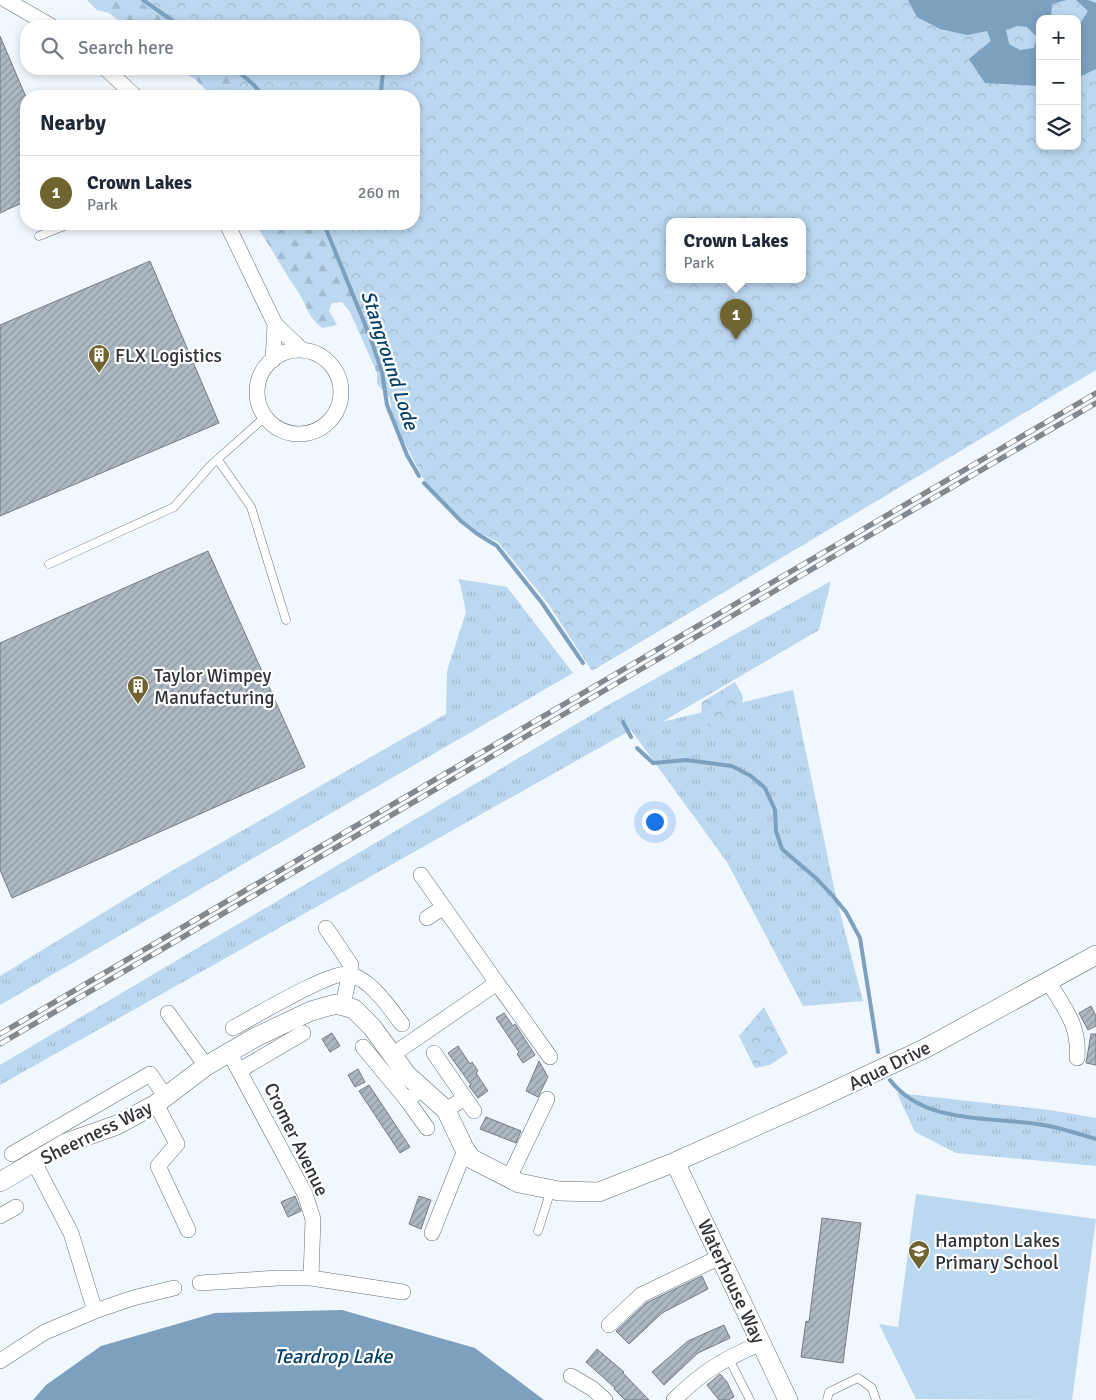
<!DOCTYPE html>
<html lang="en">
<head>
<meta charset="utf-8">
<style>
	body { margin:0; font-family:Signika,sans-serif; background:#f6f6f7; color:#1f2937 }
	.controls { position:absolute; right:15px; top:15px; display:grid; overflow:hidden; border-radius:10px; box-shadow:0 2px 8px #0003 }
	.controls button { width:45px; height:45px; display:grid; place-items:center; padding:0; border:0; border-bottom:1px solid #e0e1e3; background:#fff; color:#1f2937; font:25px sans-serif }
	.you { position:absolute; left:654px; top:821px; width:18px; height:18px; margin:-12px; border:4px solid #fff; border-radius:50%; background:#1a73e8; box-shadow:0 0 0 8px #1a73e833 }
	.badge { display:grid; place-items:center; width:32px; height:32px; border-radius:50%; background:#706431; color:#fff; font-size:16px; font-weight:700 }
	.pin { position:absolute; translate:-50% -41px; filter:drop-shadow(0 1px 2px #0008) }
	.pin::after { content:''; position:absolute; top:26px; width:18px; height:15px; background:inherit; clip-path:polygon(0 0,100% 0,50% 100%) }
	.popup { position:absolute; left:666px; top:218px; width:140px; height:65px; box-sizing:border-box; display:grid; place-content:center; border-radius:10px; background:#fff; filter:drop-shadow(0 1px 4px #0005); font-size:16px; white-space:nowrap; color:#747a83 }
	.popup b { font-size:19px; color:#1f2937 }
	.popup::after { content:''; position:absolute; left:50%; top:100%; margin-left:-10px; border:10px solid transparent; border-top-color:#fff }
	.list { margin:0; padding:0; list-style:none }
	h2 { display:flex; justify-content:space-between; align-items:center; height:65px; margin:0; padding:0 20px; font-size:21px }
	h2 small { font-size:16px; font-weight:400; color:#747a83 }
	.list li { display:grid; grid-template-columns:32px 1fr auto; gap:15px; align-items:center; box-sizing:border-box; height:75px; padding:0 20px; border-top:1px solid #e0e1e3 }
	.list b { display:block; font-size:19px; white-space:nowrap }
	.list p { margin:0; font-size:16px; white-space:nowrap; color:#747a83 }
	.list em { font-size:16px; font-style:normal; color:#747a83 }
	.icon { flex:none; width:28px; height:28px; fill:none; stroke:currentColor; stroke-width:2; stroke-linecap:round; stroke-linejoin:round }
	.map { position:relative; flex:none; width:1096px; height:1400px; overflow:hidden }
	.search { position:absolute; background:#fff; box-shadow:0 2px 8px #0003; left:20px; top:20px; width:400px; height:55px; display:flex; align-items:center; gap:12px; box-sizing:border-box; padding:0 18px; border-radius:20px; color:#747a83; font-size:19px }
	.panel { position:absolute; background:#fff; box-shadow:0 2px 8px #0003; left:20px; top:90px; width:400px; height:140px; border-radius:20px }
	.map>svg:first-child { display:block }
	.grass { fill:url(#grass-tufts) }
	.forest { fill:url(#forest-firs) }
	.park { fill:url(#park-crowns); fill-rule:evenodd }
	.pitch { fill:#bcd7f0 }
	.water { fill:#7da0bf; fill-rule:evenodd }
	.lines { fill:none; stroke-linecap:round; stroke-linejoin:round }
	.stream { stroke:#7da0bf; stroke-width:4 }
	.building { fill:url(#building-hatch); stroke:#737d87 }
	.service-casing { stroke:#646e77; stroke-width:9 }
	.minor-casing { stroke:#646e77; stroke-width:16 }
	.tertiary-casing { stroke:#646e77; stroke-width:20 }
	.service { stroke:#fff; stroke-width:8 }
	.minor { stroke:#fff; stroke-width:15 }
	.tertiary { stroke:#fff; stroke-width:19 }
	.rail-casing { stroke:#83888d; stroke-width:5.5 }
	.rail { stroke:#fff; stroke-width:4; stroke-dasharray:11; stroke-linecap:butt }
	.labels { text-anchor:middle; stroke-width:4.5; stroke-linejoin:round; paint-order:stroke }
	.poi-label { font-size:19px; fill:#2f3337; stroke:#fff; text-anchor:start }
	.street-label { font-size:19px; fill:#2f3337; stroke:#fff }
	.water-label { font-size:20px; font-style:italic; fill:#023f68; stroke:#fff }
</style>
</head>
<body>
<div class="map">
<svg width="1096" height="1400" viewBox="0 0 1096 1400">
	<defs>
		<pattern id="grass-tufts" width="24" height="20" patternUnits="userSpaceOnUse" patternTransform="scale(1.25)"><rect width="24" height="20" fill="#bcd7f0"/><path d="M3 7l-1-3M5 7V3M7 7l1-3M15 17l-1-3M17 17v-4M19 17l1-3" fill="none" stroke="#a2b9ce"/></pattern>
		<pattern id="forest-firs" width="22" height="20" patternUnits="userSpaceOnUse" patternTransform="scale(1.25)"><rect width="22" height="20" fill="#bcd7f0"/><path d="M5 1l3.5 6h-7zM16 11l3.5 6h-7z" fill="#a2b9ce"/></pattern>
		<pattern id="park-crowns" width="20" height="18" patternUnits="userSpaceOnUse" patternTransform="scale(1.25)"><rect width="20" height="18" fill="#bcd7f0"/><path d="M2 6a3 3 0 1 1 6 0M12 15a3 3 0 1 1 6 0" fill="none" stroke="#a2b9ce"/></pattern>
		<pattern id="building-hatch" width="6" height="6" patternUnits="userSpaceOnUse" patternTransform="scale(1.25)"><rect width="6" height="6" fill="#adb8c2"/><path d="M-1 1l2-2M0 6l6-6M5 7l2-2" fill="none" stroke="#8d969e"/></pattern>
	</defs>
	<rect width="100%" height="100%" fill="#f0f7fd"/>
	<path class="grass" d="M459,579L507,587L573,673L0,1005V976L163,876L446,714L447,671L466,612Z
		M831,581L819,630L662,722L793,690L836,897L863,1001L803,1006L727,862L631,730L0,1085V1065L610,704Z
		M897,1093L1050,1110L1096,1118V1166L956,1153L915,1132Z"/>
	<path class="forest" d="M87,0H177L212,26H125L109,13L97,10Z
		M177,69H272L334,96H212L195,79Z
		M255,224H388L414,455L401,437L403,436L395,404L377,384V373L350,312L342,302L332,303L329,311L337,325L323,328C309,320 306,303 297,290C282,269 270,245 255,224Z"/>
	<path class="park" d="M137,0H1096V370L592,671L547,602L498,542L474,530L428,488L392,418L388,370L366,310L321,224H414V96H248L221,69H414V26H174ZM1040,19H1077V146H1040ZM670,221H802V279H670Z
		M735,682L743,697L740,715L710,727L701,717L702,702Z
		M764,1007L788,1053L770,1065L755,1068L739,1036Z"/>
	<path class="pitch" d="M916,1194L1096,1219L1072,1400L916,1399L879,1324L898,1327Z"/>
	<path class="water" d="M908,0H1067L1052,4L1051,19H1040V86L985,83L969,59L991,41L987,31L967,35L940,29L917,17ZM1017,26L1027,27L1037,37L1034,48L1020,50L1009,44L1006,30Z
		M1076,0H1088L1096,3V69L1077,78V28L1088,11Z
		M342,1310L475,1348L544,1400H33L46,1385L101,1346L215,1313Z"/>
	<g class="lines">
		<path class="stream" d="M143,0L180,26
			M235,69L254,85L263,96
			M381,91L383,72
			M324,224L371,339L382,372L387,405L407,455L419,476
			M424,483L461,521L476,533L497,546L542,603L583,663
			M623,722L631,737
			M637,748L653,763L686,760L732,766L751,776L765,788L775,810L776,831L782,849L817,879L832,895L846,912L860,938L878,1052
			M890,1080C925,1126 993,1116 1044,1125C1061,1128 1079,1134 1096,1139"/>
	</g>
	<path class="building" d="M0,36L26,97V201L0,213Z
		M150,261L219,423L0,516V325Z
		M208,551L305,767L12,898L0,870V643Z
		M1091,1006L1096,1016V1026L1088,1030L1079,1013Z
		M504,1013L513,1026L515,1024L535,1055L523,1063L517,1054L519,1052L496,1018Z
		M332,1033L340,1046L330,1052L322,1039Z
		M1091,1034H1096V1065L1086,1063Z
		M458,1046L470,1064L472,1062L478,1071L476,1073L488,1091L478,1098L469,1086L471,1085L448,1053Z
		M539,1061L548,1077L538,1097L526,1091Z
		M358,1069L365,1082L355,1087L348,1075Z
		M369,1085L410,1147L400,1153L359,1091Z
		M486,1117L521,1131L516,1143L480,1129Z
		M295,1196L301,1211L288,1217L281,1202Z
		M419,1196L431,1200L421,1229L409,1224Z
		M822,1218L861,1223L843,1363L801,1357L806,1321L809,1322Z
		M702,1276L708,1289L662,1313L629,1344L616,1331L646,1303Z
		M724,1325L730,1338L698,1353L664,1385L652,1372L688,1341Z
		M597,1349L624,1372L623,1373L649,1400H625L614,1389L615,1388L586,1362Z
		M720,1374L727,1382L734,1397L728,1400H719L707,1385Z"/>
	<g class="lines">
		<g class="service-casing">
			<path id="service" d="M39,236L69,224
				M218,460L251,507L286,620
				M49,564L174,507L211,465L265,417
				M538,1231L551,1190
				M728,1357L750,1400
				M827,1400L829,1392L858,1378L872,1388L876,1400"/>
		</g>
		<g class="minor-casing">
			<path id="minor" d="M6,0L51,26
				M106,69L135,96
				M227,224L275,324L302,350
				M257 392a42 42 0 1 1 84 0a42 42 0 1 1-84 0Z
				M273,360L275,324
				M421,875L497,983
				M427,918L444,907
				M326,928L351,965L343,1006
				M1048,981C1064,1008 1080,1025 1077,1058
				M168,1013L206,1066
				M233,1028C252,1018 333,969 350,974C373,982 388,1006 402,1024
				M363,1047L407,1100
				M229,1052L305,1194L313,1219L311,1278L403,1292
				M434,1053L465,1098L446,1110
				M392,1055L497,983L550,1057
				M240,1070L303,1033
				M414,1095L407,1100L427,1128
				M465,1098L474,1111
				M156,1104L177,1144L158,1166L188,1230
				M12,1154L150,1074L165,1096
				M34,1162L71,1233L95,1311L133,1298L174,1288
				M509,1178L547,1099
				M0,1216L16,1207
				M432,1233L465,1150
				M200,1283L278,1278H311
				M609,1325L641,1295L720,1257
				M0,1361L45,1332L95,1311
				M571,1376L593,1389L605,1400
				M674,1400C703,1371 724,1359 761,1343"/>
		</g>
		<g class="tertiary-casing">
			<path id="tertiary" d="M675,1162L788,1400
				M0,1182L66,1143L117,1125L156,1104L206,1066L256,1037L311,1011L336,1004L354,1009L372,1027L407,1075L446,1110L465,1150L472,1159L519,1183L559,1191L599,1192L675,1162L817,1099L926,1048L1096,955"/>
		</g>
		<use href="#service" class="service"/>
		<use href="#minor" class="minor"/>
		<use href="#tertiary" class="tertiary"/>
		<g class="rail-casing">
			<path id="rail" d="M0,1034L1096,393
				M0,1044L1096,403"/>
		</g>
		<use href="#rail" class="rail"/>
	</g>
	<defs>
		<g id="building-pin" transform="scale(1.125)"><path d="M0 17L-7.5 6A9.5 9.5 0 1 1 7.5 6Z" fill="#706431" stroke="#fff"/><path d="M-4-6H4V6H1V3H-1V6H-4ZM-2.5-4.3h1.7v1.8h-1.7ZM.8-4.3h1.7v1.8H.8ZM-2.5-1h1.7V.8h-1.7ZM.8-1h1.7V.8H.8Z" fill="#fff"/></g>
		<g id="school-pin" transform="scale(1.125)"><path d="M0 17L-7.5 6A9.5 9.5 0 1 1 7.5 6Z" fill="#706431" stroke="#fff"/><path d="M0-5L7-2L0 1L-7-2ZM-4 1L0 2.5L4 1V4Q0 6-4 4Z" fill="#fff"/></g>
	</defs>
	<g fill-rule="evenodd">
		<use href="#building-pin" x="99" y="355"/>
		<use href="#building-pin" x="138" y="686"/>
		<use href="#school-pin" x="919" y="1251"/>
	</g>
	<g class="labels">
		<g class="poi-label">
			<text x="115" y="362">FLX Logistics</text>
			<text x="154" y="682">Taylor Wimpey<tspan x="154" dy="22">Manufacturing</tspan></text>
			<text x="935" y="1247">Hampton Lakes<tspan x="935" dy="22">Primary School</tspan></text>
		</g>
		<g class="street-label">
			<text transform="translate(889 1065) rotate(-26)" y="7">Aqua Drive</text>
			<text transform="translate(96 1132) rotate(-26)" y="7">Sheerness Way</text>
			<text transform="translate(297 1139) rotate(64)" y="7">Cromer Avenue</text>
			<text transform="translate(732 1281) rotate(65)" y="7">Waterhouse Way</text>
		</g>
		<g class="water-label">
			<text transform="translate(390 360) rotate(72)" y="7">Stanground Lode</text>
			<text x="333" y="1363">Teardrop Lake</text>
		</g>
	</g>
</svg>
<div class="controls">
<button>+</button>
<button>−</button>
<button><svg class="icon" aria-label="layers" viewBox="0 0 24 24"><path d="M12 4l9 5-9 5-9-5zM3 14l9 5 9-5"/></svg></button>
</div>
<div class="you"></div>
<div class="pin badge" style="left:736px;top:340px">1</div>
<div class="popup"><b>Crown Lakes</b>Park</div>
<div class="search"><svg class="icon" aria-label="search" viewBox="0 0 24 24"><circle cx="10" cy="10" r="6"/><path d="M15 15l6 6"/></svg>Search here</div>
<section class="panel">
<h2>Nearby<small></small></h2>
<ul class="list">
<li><span class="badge">1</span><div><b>Crown Lakes</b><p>Park</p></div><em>260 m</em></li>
</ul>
</section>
</div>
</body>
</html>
